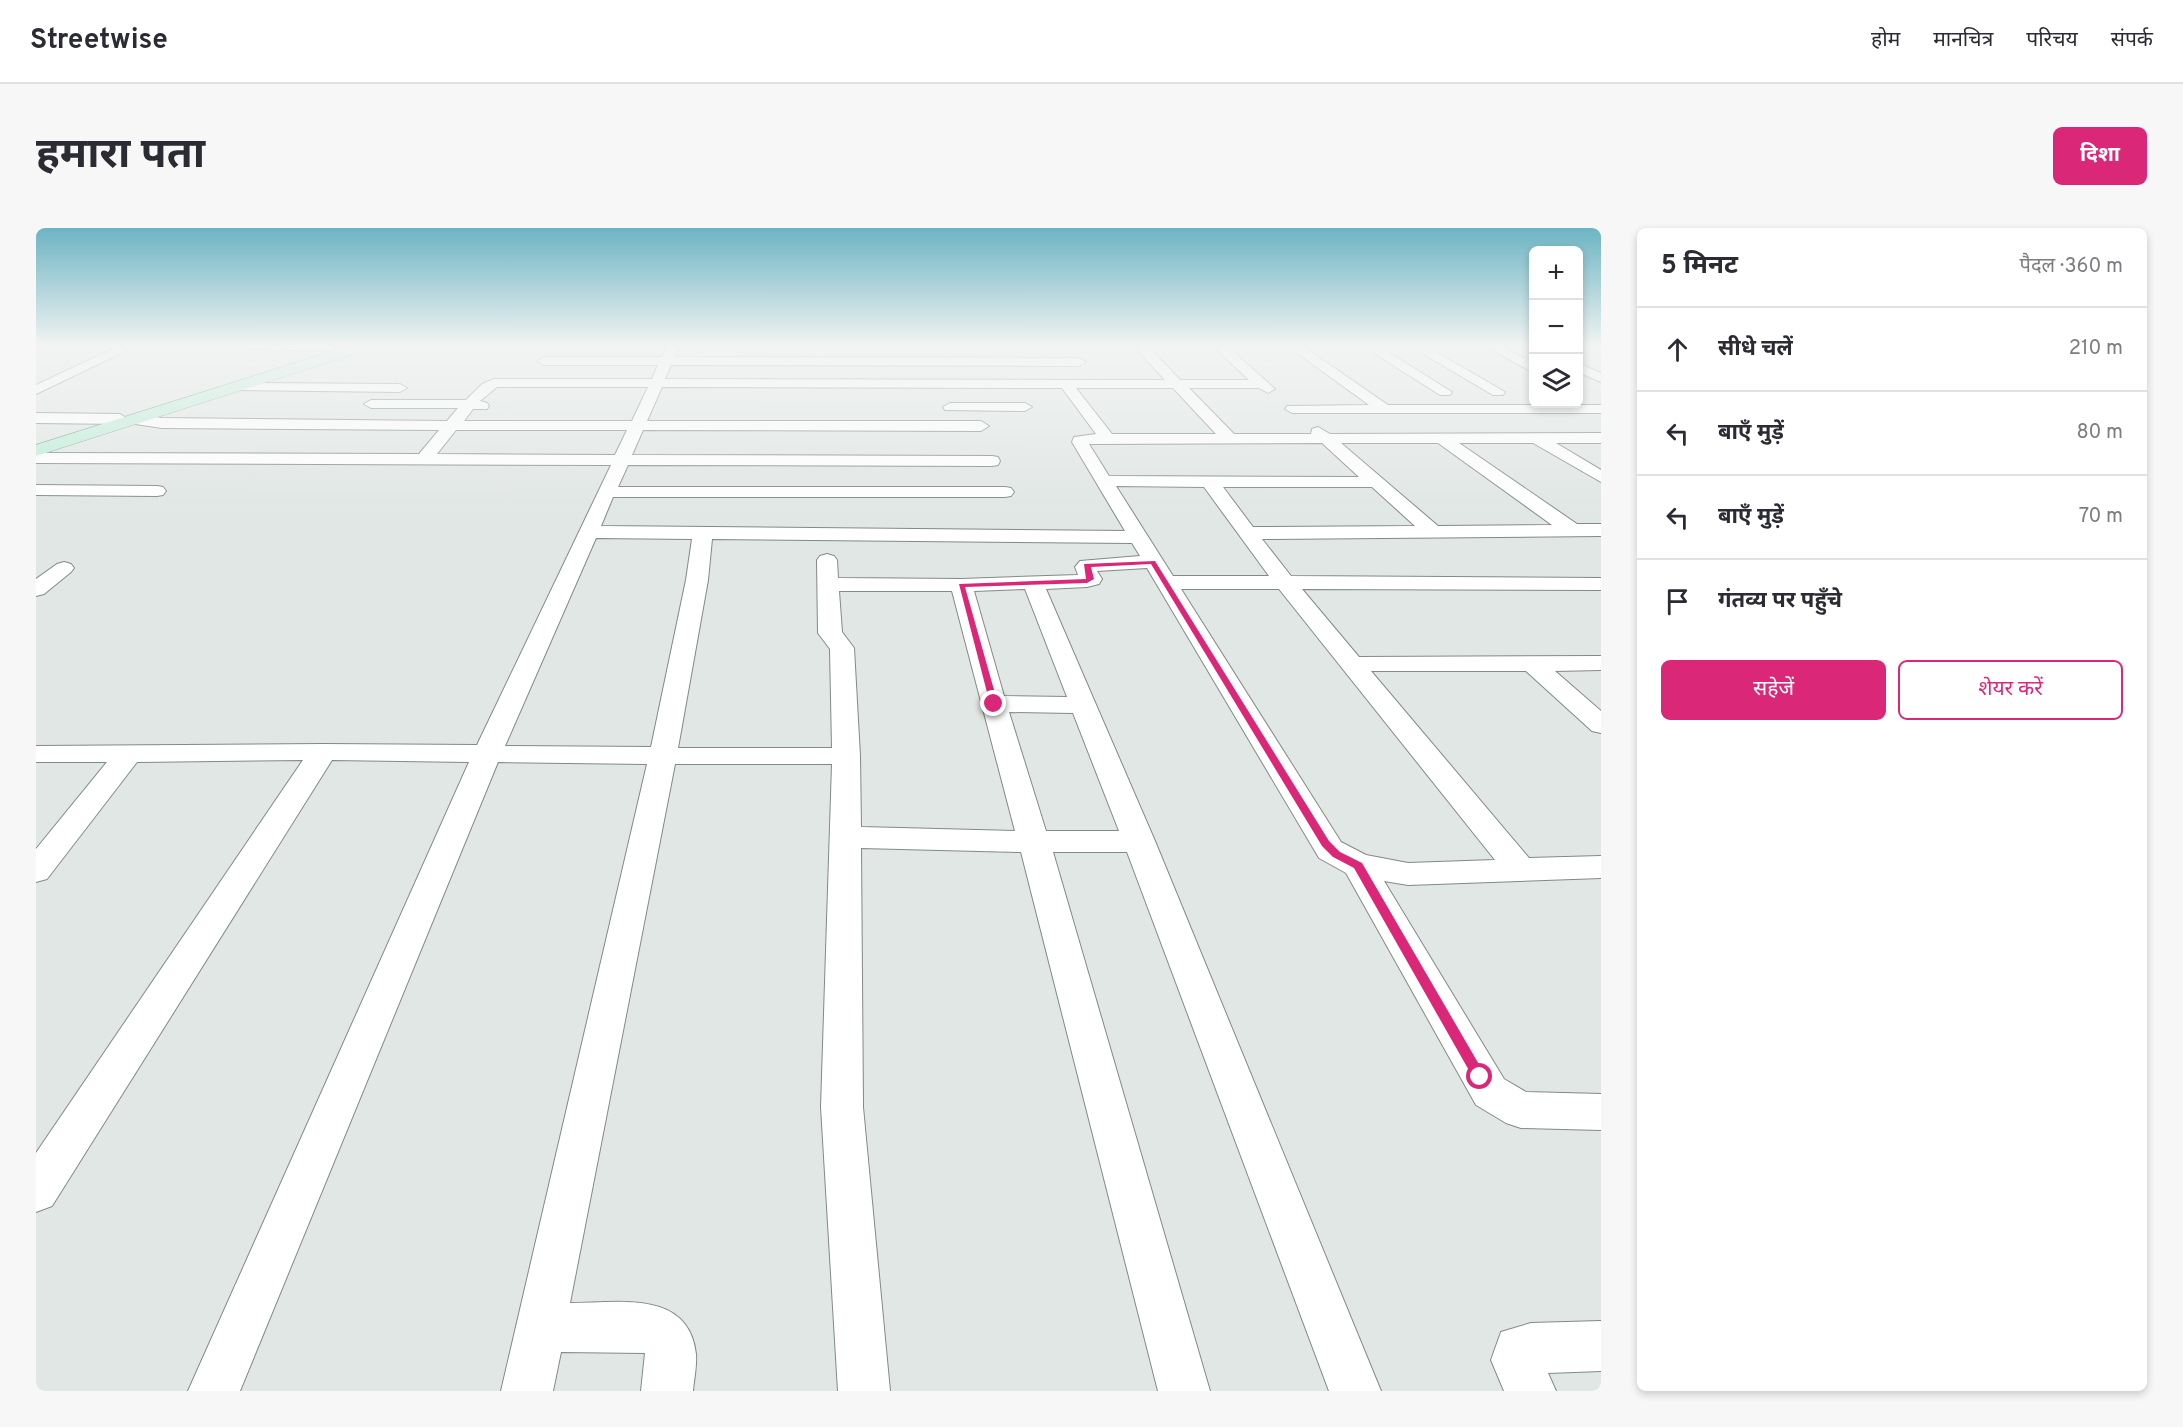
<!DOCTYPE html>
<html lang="hi">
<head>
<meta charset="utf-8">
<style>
	body { margin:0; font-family:Overpass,"Noto Sans Devanagari",sans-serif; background:#f7f7f7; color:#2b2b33 }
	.controls { position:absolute; right:18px; top:18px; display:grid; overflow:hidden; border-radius:9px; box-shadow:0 3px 9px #0003 }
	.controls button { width:54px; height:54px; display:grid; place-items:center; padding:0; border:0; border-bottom:2px solid #e1e1e2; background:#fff; color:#2b2b33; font:30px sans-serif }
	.stop { position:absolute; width:18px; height:18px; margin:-14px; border:4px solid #db2777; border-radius:50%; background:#fff }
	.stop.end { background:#db2777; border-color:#fff; box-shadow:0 2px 6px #0008 }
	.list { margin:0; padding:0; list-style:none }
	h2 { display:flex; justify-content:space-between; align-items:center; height:78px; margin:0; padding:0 24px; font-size:26px }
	h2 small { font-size:20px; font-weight:400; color:#7c7c81 }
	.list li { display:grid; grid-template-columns:39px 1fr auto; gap:18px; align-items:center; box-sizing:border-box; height:84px; padding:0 24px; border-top:2px solid #e1e1e2 }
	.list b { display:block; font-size:22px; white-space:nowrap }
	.list em { font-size:20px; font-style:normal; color:#7c7c81 }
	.actions { display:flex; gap:12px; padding:18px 24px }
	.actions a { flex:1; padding:14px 0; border:2px solid #db2777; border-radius:9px; text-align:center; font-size:21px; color:#db2777 }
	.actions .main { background:#db2777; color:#fff }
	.icon { flex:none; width:33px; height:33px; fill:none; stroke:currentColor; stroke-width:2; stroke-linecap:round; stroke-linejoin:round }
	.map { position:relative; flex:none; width:1565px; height:1163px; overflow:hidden; border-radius:9px }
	header { display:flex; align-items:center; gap:36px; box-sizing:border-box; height:84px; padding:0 30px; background:#fff; border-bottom:2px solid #e1e1e2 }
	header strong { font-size:28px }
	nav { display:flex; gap:33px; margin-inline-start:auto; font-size:21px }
	.intro { display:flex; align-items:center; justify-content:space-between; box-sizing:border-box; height:144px; padding:0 36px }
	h1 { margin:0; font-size:42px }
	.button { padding:15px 27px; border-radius:9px; background:#db2777; color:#fff; font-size:21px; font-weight:700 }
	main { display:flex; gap:36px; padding:0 36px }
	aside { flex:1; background:#fff; border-radius:9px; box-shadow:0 3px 9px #0003 }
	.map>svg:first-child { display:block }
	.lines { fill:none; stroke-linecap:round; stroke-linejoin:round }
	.street-casing { stroke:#838a86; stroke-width:2 }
	.primary-casing { stroke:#6a9e87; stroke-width:1 }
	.street { fill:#fff; fill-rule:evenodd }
	.primary { fill:#bfeed9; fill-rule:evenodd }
	.route { fill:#db2777 }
</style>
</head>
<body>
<header>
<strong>Streetwise</strong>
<nav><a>होम</a><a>मानचित्र</a><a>परिचय</a><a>संपर्क</a></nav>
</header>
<div class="intro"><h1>हमारा पता</h1><a class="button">दिशा</a></div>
<main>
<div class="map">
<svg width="1565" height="1163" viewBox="0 0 1565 1163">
	<rect width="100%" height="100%" fill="#e1e7e4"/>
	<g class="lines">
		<g class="street-casing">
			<path id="street" d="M85,117H102L0,166V157Z
				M195,117H318L319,119L313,123L201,121Z
				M632,117H644L639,129L1043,130L1050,134L1043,138L635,137L629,151L1129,152L1097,117H1111L1144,152H1213L1176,117H1190L1239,161L1232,165L1223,160H1153L1198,206H1275L1276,201L1282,199L1294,206L1565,205V215H1520L1565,242V254L1497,215H1423L1541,296H1565V308L1226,311L1255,348L1565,350V362L1266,361L1323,429L1565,428V442L1519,443L1565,483V505L1556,503L1490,443H1335L1493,630L1565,628V650L1372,657L1348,653L1468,851L1490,864L1565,866V902L1485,900L1470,895L1440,877L1310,645L1283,630L1111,340L1061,343L1066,351L1063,356L1051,359L1010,361L1119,613L1345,1163H1293L1091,624H1017L1174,1163H1122L985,624L825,620L827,879L854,1163H802L785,879L796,536H639L534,1075C581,1075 653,1061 660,1126C661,1138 658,1151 657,1163H605L609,1125L525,1124L517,1163H465L611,536L462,534L204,1163H152L433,534L296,532L16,978L0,984V925L267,532L101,534L11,651L0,654V621L71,534H0V518L287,516L441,517L575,237L0,235V225L383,226L403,202L126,200L99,196L92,191L84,196L0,195V185L84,186L92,191L99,186L126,190L411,193L422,180H335L328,176L335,172H430L446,156L458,151H616L622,137H508L501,133L508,129H626ZM461,159H612L596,193H428L437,181H451L453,178L451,175L444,173ZM626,159L1026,160L1060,206L1038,209L1036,214L1089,303L565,298L577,269H969L975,268L978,264L975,260L969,259H582L592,237L956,238L962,237L964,233L962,229L956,228L596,227L607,202L945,203L953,198L945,193H611ZM1040,160H1137L1180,206H1076ZM420,202H591L579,227L401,226ZM1286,215L1323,249L1073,248L1053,216ZM1305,215H1402L1516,297L1402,298ZM1080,258L1168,259L1233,348H1137ZM1187,259H1336L1379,298L1217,299ZM560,310L656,311L650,352L615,519L469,518ZM676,311L1096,315L1104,328L1044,333L1039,339L1042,347L925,351L802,350L801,332L798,328L791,326L784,328L781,332L782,405L794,421L796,520H642L672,352ZM989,361L1031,469L968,468L938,363ZM1145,361H1243L1459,632L1372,635L1330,627L1305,614ZM803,363H916L979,603L825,599L824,528L818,420L806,404ZM973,484L1037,485L1083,603H1010Z
				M1250,117H1265L1352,177H1565V185H1256L1249,181L1251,178L1333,177Z
				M1325,117H1341L1416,164L1414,167H1404Z
				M1372,117H1388L1469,164L1467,167H1457Z
				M1447,117H1463L1498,135V145Z
				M1542,135L1565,145V154L1542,144Z
				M202,155L364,156L371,160L364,164L197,162L195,159Z
				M914,175H989L996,179L989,183L909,182L907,179Z
				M0,257L121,258L127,259L130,263L127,267L121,268L0,267Z
				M28,334L35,336L38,340L35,344L8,366L0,368V351L21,336Z
				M1565,1093V1143L1512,1145L1520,1163H1468L1455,1132L1465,1104L1495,1095Z"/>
		</g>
		<g class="primary-casing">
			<path id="primary" d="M316,117H339L337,120L0,228V217Z"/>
		</g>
		<use href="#street" class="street"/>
		<use href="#primary" class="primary"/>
	</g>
	<linearGradient id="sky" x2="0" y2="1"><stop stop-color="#6cb4c3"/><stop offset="0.42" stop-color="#f2f4f3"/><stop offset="1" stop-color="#f2f4f3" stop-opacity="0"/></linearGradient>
	<rect width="1565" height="280" fill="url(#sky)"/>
	<path class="route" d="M1119,333L1293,613L1304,624L1326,635L1448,845L1450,849L1448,853H1439L1318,640L1297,629L1286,618L1115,336L1055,339L1058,351L1051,355L929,359L962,476L958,478L954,476L923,356L1050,351L1048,336Z"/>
</svg>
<div class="controls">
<button>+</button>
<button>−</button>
<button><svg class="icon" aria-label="layers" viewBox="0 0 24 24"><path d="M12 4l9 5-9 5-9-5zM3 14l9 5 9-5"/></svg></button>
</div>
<div class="stop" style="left:1444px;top:849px"></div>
<div class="stop end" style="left:958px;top:476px"></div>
</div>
<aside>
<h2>5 मिनट<small>पैदल · 360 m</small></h2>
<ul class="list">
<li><svg class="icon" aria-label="ahead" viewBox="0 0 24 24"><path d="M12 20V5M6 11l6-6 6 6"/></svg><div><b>सीधे चलें</b></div><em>210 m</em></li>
<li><svg class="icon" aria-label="left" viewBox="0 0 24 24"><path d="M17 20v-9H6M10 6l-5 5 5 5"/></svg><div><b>बाएँ मुड़ें</b></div><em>80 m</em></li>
<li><svg class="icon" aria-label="left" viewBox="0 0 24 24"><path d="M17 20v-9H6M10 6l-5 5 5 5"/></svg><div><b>बाएँ मुड़ें</b></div><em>70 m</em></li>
<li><svg class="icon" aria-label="arrive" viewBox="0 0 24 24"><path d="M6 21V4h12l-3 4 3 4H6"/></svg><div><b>गंतव्य पर पहुँचे</b></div></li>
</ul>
<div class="actions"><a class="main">सहेजें</a><a>शेयर करें</a></div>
</aside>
</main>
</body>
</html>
